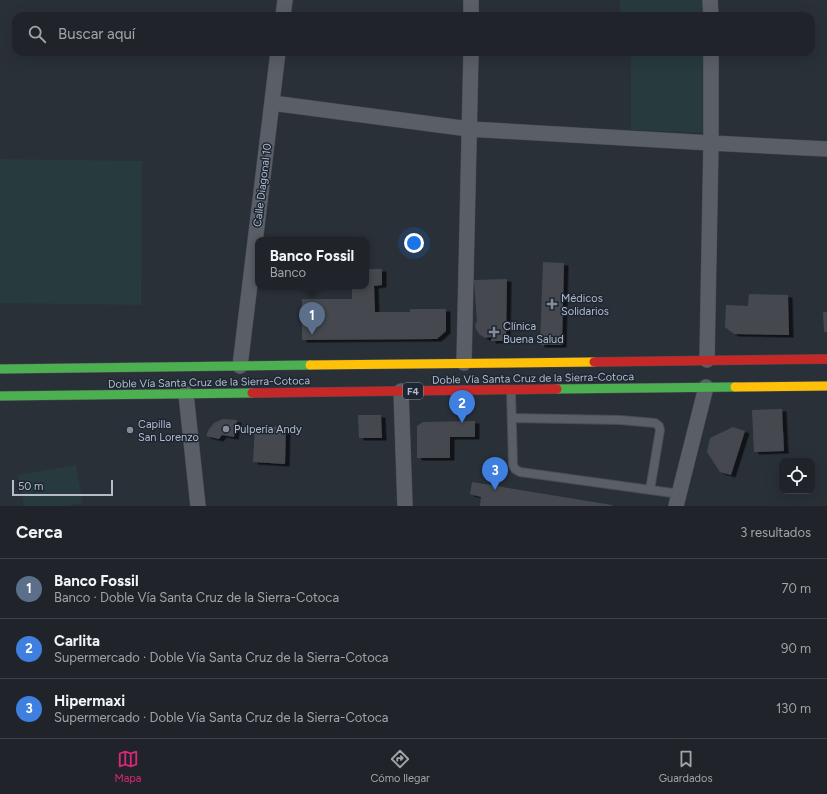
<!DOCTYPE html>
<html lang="es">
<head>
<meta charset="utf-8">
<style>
	body { margin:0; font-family:Figtree,sans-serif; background:#282c32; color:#f1f3f6 }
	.controls { position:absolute; right:12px; bottom:12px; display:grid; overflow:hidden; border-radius:8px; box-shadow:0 4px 16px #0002 }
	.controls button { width:36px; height:36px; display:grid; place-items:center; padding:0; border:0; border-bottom:1px solid #3d4147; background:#20242a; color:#f1f3f6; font:20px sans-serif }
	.scale { position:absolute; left:12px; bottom:10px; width:101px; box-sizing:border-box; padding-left:4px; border:2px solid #b4bcc9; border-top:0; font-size:11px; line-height:14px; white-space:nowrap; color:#b4bcc9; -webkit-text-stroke:3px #1d2633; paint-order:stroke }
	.you { position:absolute; left:414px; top:243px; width:14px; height:14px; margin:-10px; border:3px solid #fff; border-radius:50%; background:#1a73e8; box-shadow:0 0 0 6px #1a73e833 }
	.badge { display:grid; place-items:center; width:26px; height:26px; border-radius:50%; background:#db2777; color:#fff; font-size:13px; font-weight:700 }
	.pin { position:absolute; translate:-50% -33px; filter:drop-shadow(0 1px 2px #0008) }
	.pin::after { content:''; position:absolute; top:21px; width:14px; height:12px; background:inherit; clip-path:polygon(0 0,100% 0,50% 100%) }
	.popup { position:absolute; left:255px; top:237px; width:114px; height:52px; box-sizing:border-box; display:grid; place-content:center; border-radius:8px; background:#20242a; filter:drop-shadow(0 1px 3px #0005); font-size:13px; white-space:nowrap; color:#a2a4a8 }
	.popup b { font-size:15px; color:#f1f3f6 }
	.popup::after { content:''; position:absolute; left:50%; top:100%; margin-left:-8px; border:8px solid transparent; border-top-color:#20242a }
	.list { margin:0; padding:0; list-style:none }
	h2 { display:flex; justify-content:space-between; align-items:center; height:52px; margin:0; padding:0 16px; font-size:17px }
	h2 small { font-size:13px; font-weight:400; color:#a2a4a8 }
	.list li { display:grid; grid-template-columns:26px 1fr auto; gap:12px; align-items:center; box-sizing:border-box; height:60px; padding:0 16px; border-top:1px solid #3d4147 }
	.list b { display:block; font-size:15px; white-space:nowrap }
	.list p { margin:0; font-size:13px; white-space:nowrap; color:#a2a4a8 }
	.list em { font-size:13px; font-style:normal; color:#a2a4a8 }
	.icon { flex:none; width:22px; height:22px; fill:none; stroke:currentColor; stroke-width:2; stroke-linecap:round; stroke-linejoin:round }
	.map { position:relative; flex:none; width:827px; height:506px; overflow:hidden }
	.search { position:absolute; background:#20242a; box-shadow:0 4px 16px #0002; left:12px; right:12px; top:12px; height:44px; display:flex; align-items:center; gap:10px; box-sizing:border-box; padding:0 14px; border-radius:12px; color:#a2a4a8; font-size:15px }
	.sheet { height:232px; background:#20242a }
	nav { display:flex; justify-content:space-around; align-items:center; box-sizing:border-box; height:56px; border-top:1px solid #3d4147; background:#20242a; font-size:11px; color:#a2a4a8 }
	nav a { display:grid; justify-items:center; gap:2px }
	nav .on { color:#db2777 }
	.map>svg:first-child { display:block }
	.green { fill:#273a3e }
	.building { fill:#444950; filter:url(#shadow) }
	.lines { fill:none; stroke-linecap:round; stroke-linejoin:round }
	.lane-casing { stroke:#484c53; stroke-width:10 }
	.street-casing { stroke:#484c53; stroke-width:16 }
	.fast-casing { stroke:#474c53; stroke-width:10 }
	.slow-casing { stroke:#474c53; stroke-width:10 }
	.jam-casing { stroke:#474c53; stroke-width:10 }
	.lane { stroke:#5a5e66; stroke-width:8 }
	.street { stroke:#5a5e66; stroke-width:15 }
	.fast { stroke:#4caf50; stroke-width:9 }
	.slow { stroke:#ffc107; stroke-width:9 }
	.jam { stroke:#c62828; stroke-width:9 }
	.poi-dot { fill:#848b96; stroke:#1d2633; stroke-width:1.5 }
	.labels { text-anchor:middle; stroke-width:3; stroke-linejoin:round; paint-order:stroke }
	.shield { fill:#1d2633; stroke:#878f9c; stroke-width:1 }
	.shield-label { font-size:10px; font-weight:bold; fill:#b4bcc9 }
	.street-label { font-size:11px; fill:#b4bcc9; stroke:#1d2633 }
	.poi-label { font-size:11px; fill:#b4bcc9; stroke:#1d2633; text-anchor:start }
</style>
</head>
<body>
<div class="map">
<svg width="827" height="506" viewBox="0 0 827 506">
	<defs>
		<filter id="shadow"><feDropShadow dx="4.5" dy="2.5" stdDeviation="0" flood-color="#0009"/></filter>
	</defs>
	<rect width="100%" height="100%" fill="#2a3038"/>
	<path class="green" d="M620,0H709L710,16H620Z
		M631,52H710L711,133L631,130Z
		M0,159L142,161L141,305L0,303Z
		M76,465L83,503L66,506H24L18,475Z"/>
	<path class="building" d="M543,262L564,263L562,345H540Z
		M366,269H382V285L374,286L375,312H410V309H446V331L437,339L302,340V299H352V286H366Z
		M507,279L506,341H491V337L485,338L479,334L476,329L475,325L477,321L474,280Z
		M749,294L788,295L789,335L734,334L725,327L726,305L748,306Z
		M823,312H827V332H824Z
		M782,409L784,451L754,452L752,410Z
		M358,415H381L382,438H359Z
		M223,419L237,420L234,437L222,435L219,439L206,436L209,429L214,423Z
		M475,421V437H450V458H417V426L423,422Z
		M255,426L286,427L285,464L253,462Z
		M733,427L745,431L731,475L720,472L707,452L710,438Z
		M472,482L612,505V506H480L481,497L470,494Z"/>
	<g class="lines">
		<g class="lane-casing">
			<path id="lane" d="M511,391L513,465L515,469L520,472L680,494
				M512,418L620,420L655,423L659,426L660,430L650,490"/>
		</g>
		<g class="street-casing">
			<path id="street" d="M710,0L711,16
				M283,16L285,0
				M471,16V0
				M272,103L469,129L711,143L827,149
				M707,360L711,143V52
				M464,363L471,52
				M240,366L278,52
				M401,391L405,506
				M186,394L198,506
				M676,506L706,387"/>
		</g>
		<g class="fast-casing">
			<path id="fast" d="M0,369L310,365
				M557,389L735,387
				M0,396L252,393"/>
		</g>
		<g class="slow-casing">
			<path id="slow" d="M310,365L594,362
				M735,387L827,386"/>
		</g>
		<g class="jam-casing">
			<path id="jam" d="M594,362L827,359
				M252,393L557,389"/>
		</g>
		<use href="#lane" class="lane"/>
		<use href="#street" class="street"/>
		<use href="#fast" class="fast"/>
		<use href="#slow" class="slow"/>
		<use href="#jam" class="jam"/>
	</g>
	<g class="poi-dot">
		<path d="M550 298h4v4h4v4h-4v4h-4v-4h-4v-4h4z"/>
		<path d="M492 326h4v4h4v4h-4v4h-4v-4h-4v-4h4z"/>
		<circle cx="226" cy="429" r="4"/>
		<circle cx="130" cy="430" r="4"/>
	</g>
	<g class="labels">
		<rect class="shield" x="403" y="383" width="20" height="16" rx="3"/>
		<g class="shield-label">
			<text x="413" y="395">F4</text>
		</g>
		<g class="street-label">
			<text transform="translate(262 185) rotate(-83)" y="4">Calle Diagonal 10</text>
			<text transform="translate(533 378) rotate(-1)" y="4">Doble Vía Santa Cruz de la Sierra-Cotoca</text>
			<text transform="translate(209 382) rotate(-1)" y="4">Doble Vía Santa Cruz de la Sierra-Cotoca</text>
		</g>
		<g class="poi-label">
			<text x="561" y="302">Médicos<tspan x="561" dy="13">Solidarios</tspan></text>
			<text x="503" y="330">Clínica<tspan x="503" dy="13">Buena Salud</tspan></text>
			<text x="138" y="428">Capilla<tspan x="138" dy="13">San Lorenzo</tspan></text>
			<text x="234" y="433">Pulpería Andy</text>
		</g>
	</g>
</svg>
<div class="controls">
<button><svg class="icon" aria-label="locate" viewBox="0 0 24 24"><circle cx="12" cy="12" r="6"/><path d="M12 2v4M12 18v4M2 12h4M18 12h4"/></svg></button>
</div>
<div class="scale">50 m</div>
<div class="you"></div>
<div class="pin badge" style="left:312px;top:335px;background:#5c6f8a">1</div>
<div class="popup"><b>Banco Fossil</b>Banco</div>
<div class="pin badge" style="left:462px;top:423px;background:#3f7fe0">2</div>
<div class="pin badge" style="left:495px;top:490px;background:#3f7fe0">3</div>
<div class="search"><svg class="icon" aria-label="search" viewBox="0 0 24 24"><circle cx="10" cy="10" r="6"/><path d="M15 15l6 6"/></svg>Buscar aquí</div>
</div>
<section class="sheet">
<h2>Cerca<small>3 resultados</small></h2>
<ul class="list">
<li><span class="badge" style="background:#5c6f8a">1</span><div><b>Banco Fossil</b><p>Banco · Doble Vía Santa Cruz de la Sierra-Cotoca</p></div><em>70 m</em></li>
<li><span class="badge" style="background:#3f7fe0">2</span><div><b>Carlita</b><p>Supermercado · Doble Vía Santa Cruz de la Sierra-Cotoca</p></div><em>90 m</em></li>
<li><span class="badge" style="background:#3f7fe0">3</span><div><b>Hipermaxi</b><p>Supermercado · Doble Vía Santa Cruz de la Sierra-Cotoca</p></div><em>130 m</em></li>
</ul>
</section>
<nav>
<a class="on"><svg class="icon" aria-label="map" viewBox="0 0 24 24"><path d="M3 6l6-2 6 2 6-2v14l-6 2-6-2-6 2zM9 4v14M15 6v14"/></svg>Mapa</a>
<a><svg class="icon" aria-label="directions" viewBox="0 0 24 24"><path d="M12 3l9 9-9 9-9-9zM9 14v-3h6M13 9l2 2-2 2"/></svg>Cómo llegar</a>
<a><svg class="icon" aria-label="saved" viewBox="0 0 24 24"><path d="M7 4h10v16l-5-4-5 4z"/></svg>Guardados</a>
</nav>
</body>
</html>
